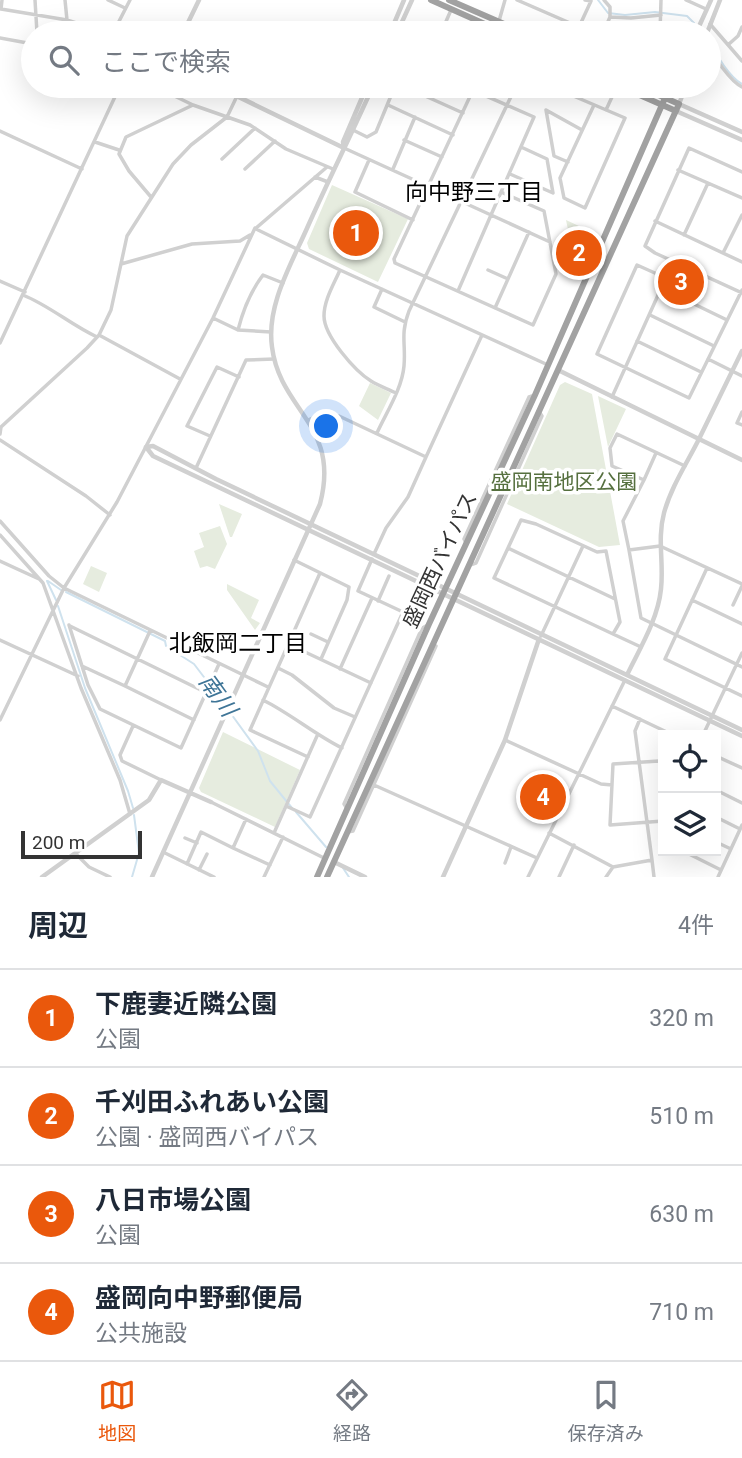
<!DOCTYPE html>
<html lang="ja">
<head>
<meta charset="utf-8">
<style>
	body { margin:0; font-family:Roboto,"Noto Sans JP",sans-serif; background:#f2f2f3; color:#1f2937 }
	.controls { position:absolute; right:21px; bottom:21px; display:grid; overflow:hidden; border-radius:0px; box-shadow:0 7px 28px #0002 }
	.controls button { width:63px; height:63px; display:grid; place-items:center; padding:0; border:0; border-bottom:2px solid #e0e1e3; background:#fff; color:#1f2937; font:35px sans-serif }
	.scale { position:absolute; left:21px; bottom:18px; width:121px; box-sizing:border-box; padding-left:7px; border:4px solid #333; border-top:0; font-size:19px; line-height:24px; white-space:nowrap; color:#333; -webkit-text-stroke:5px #fff; paint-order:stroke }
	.you { position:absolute; left:327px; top:427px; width:24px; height:24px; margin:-18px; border:5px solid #fff; border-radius:50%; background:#1a73e8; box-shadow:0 0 0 10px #1a73e833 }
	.badge { display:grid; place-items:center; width:46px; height:46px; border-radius:50%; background:#ea580c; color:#fff; font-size:23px; font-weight:700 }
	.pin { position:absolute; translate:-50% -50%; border:4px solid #fff; box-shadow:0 2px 7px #0006 }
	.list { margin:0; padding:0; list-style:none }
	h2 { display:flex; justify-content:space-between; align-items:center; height:91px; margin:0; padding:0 28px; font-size:30px }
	h2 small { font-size:23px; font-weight:400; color:#747a83 }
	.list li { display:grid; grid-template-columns:46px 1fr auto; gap:21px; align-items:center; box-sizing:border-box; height:98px; padding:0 28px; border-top:2px solid #e0e1e3 }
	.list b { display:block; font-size:26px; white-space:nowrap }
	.list p { margin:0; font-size:23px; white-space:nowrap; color:#747a83 }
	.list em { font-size:23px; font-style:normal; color:#747a83 }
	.icon { flex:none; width:38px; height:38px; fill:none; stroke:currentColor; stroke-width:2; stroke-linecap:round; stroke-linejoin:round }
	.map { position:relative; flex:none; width:742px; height:877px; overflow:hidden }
	.search { position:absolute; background:#fff; box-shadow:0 7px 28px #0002; left:21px; right:21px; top:21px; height:77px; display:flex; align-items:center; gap:18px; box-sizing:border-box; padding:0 24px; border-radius:38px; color:#747a83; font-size:26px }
	.sheet { height:483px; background:#fff }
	nav { display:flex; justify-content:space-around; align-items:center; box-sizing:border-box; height:98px; border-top:2px solid #e0e1e3; background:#fff; font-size:19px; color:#747a83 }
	nav a { display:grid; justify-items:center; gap:4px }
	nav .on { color:#ea580c }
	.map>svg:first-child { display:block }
	.green { fill:#e6ecdf }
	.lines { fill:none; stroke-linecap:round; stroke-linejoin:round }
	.stream { stroke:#cfe2ee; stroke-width:2 }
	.minor { stroke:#d0d0d0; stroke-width:3.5 }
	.tertiary { stroke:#d0d0d0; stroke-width:4.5 }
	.trunk { stroke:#a2a2a2; stroke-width:6 }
	.labels { text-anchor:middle; stroke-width:7; stroke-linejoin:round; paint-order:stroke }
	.park-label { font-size:21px; fill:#56703f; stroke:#fff }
	.street-label { font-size:21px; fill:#333; stroke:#fff }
	.neighbourhood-label { font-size:23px; fill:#000; stroke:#fff }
	.water-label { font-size:23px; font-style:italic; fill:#3f7597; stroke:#fff }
</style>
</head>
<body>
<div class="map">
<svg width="742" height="877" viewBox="0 0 742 877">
	<rect width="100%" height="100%" fill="#fff"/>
	<path class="green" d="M332,185L408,219L378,282L309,249L307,243Z
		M566,220L594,233L577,273Z
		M675,265L699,276L688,300L663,287Z
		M565,382L592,394L620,545L599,547L507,504L560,385Z
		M370,383L391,393L378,420L359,406Z
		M598,396L626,409L608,447Z
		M219,504L242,514L232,537H230Z
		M220,526L227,544L215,569L207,566L200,568L194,551L204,547L199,533Z
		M91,566L107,573L99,592L83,584Z
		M227,584L259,600L251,618L260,623L255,630L227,590Z
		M223,732L300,770L275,827L201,792L199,788Z"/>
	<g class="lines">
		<path class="stream" d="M598,0L608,13L625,15L655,12L687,16L694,23
			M712,43C716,56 730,77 742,84
			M47,581L56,600
			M48,581L61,590
			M66,592L165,641L166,646L194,664L226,706
			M58,606L85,688L128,791L133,808
			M229,711L258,751L270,781L292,808
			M296,812L326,847
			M343,868L349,877
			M132,877L139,853L134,815"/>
		<path class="minor" d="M2,0L1,9L67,20L107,33
			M35,0L37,33
			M65,0L67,20
			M108,0L125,8
			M517,0L593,33
			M604,0L610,7V17
			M686,0L706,9
			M499,21L505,0
			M710,24L742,61
			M579,27L591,1L585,0
			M113,33L130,0
			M418,33L421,29L431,33
			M441,33L451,10
			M603,33L610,17L631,18L661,15
			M660,33L661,0
			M0,38L33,44
			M729,44L738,36L742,27
			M709,53C721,62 728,80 742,87
			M154,86L193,105L250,125L286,149L333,169
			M403,86L463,113
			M550,86L625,118L585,208L564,198L560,178L594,105
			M473,90L394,259L395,263L533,325L556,274L544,211L501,192
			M388,105L453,135
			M606,110L617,86
			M353,130L367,137L376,132L395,86
			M0,131L82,169
			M404,140L442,157
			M95,142L119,150
			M344,148L491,215L534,117L463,86
			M222,159L255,128
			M369,160L355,192L413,220
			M568,162L554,156L546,110L582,130
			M245,169L275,141
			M393,169L415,117
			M678,170L742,198
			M742,172L689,148L645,246L655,253L742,293
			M510,174L553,193L547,159L521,147
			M315,177L328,182
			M151,197L129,171L119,154L126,137L193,105
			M655,221L742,262
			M255,229L327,167
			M256,229L340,270C334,284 324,300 324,316C324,336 355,371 371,381C379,386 388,389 396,393
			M684,235L708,183
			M723,253L742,215
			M121,264L192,244L240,241L250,235
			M340,270L548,365
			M488,270L508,279
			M666,278L637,265L597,354L689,398L742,290
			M0,281L25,292
			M661,288L727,320
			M382,289L374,307L405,322
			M458,291L491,215L550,242
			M23,295C50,306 71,325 97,337
			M495,308L529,232
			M650,315L714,346
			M213,318L238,330L271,332
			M238,330C243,310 250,292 263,275L283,283
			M99,335L180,379
			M637,341L701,372
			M0,343L120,86
			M708,359L742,376
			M612,397L673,262
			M742,412L737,423L742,425
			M308,420L320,415L339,416L426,457L482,335
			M377,433C386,413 402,389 404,366C406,343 400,335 409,311L516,86
			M0,434L1,427L87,348L99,335L111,310L127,236L173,164L191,145L227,117L237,96
			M210,436L187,426L217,367L239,377
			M0,440L86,496L110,515
			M656,453L644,480L612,466L610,448L617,434L685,466
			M196,468L246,360L274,359
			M644,480L623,521L629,550L660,546L742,584
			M0,521L49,576L64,588L268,687
			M0,535L43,583L81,688L120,780L130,814
			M466,543L464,539L529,397L532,396
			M508,548L521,520L536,524L597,552L606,551L620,622L613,634L494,578L508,548L615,599
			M629,550L641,618L742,667
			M374,554L386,528L408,497L426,457
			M294,560L349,587L347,600L321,659
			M0,561L39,579
			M470,565L476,563L542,416L540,413
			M707,568L665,659L742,696
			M692,600L742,624
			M378,601L389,576
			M733,605L742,586
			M69,625L88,685L100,709L181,748L219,664
			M70,626L207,693
			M150,631L125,686L194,720
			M311,634L328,642
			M613,634L641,647
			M541,636L583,546
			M0,640L78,676
			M288,644L371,683
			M82,666L125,686
			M278,668L292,675L334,708L355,717
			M340,669L372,598
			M263,700C291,714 314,734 342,748
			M612,706L673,735
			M0,720L64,588L117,502L213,318L255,228
			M133,726L120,755L122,761L161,780
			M703,735L742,653
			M505,740L601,784L612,785
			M716,756L742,768
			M308,757L250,730L320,573
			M663,764L659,761L613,764L610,825L663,821
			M374,785L537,858
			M716,790L742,803
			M211,802L326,859
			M286,806L310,817L403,612L358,591L372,559
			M346,807L344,804L422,628L428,625
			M716,817L740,829
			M246,819L233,848L270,865
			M348,832L353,831L436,646L434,645
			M274,833L317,736
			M549,833L613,867L652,860L635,731L640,719
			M185,838L197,843
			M716,842L731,849
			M683,851L721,870
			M163,852L214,877
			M76,854L89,867L110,877
			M652,860L654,877
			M505,863L511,847
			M187,864L201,832L233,848
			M199,870L207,854
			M264,877L283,837
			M528,877L625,680
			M559,877L574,845
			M606,877L613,867
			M718,877L742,825"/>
		<path class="tertiary" d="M183,33L199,0
			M390,33L404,0
			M397,33L412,0
			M696,33L711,0
			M707,33L720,0
			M216,86L344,148
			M686,86L679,104L742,132
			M159,88L160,86
			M665,98L671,86
			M676,111L742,140
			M344,147L343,142L367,86
			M558,370L699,439L742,351
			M146,447L153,456L742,736
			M146,447L153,446L216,479L742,730
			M627,675C640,648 658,619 661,589C664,563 657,539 664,513C671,487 687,463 699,439L742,460
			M334,862L365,877
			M42,877L149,800L161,780L211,802
			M152,877L320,504C341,425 280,411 272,347C266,305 292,263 308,226C329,179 352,133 373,86
			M443,877L505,740L539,639"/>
		<path class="trunk" d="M431,0L505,33
			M449,0L525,33
			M619,86L676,111
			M317,877L429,624L535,395L665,98
			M327,877L679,104L638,86"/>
	</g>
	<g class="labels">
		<g class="park-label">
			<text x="564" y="489">盛岡南地区公園</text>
		</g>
		<g class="street-label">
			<text transform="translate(440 560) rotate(-65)" y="7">盛岡西バイパス</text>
		</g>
		<g class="neighbourhood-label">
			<text x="474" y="200">向中野三丁目</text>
			<text x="238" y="651">北飯岡二丁目</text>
		</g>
		<g class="water-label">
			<text transform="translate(218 695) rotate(54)" y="8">南川</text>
		</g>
	</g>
</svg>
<div class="controls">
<button><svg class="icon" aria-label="locate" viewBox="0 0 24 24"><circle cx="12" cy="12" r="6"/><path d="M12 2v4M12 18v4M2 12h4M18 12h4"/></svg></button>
<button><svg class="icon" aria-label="layers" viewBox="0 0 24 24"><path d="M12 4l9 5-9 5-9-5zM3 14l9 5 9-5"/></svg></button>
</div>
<div class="scale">200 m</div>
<div class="you"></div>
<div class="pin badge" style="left:356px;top:233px">1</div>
<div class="pin badge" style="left:579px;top:253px">2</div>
<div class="pin badge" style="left:681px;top:282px">3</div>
<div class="pin badge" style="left:543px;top:797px">4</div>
<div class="search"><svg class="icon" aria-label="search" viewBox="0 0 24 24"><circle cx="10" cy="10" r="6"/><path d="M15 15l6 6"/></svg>ここで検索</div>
</div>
<section class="sheet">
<h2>周辺<small>4件</small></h2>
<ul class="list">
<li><span class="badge">1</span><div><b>下鹿妻近隣公園</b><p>公園</p></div><em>320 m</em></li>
<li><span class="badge">2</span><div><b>千刈田ふれあい公園</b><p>公園 · 盛岡西バイパス</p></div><em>510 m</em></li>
<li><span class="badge">3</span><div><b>八日市場公園</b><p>公園</p></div><em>630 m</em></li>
<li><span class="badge">4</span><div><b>盛岡向中野郵便局</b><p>公共施設</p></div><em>710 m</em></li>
</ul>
</section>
<nav>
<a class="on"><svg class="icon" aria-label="map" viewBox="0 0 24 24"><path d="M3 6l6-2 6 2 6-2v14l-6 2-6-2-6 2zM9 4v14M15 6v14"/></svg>地図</a>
<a><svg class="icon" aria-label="directions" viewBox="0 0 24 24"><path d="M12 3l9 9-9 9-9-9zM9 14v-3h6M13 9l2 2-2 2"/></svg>経路</a>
<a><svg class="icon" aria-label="saved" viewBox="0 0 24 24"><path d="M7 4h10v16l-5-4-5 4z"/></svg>保存済み</a>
</nav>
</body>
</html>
